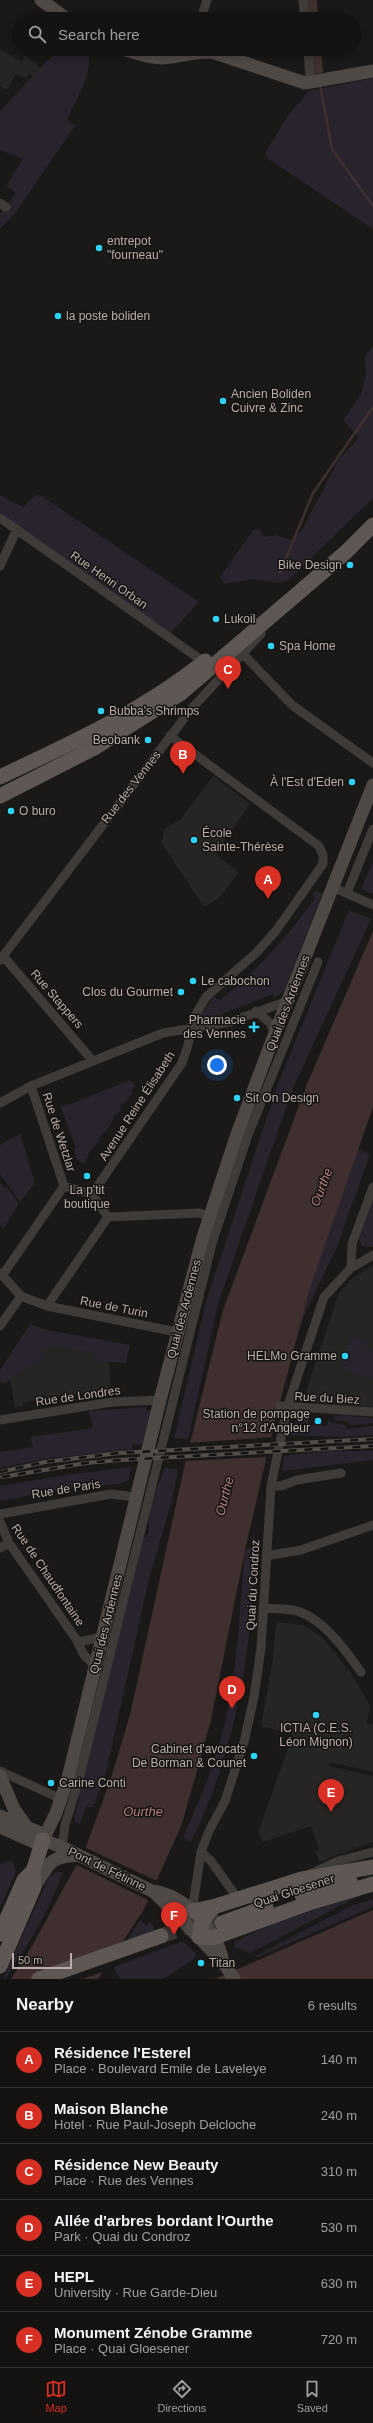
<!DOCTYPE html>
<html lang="en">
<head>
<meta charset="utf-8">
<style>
	body { margin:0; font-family:Arial,sans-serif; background:#21201f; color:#f1f3f6 }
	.scale { position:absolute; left:12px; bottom:10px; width:60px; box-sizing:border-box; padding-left:4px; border:2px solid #baada9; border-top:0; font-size:11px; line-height:14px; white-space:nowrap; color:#baada9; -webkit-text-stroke:3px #151412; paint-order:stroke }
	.you { position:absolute; left:217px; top:1065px; width:14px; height:14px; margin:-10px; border:3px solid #fff; border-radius:50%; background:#1a73e8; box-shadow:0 0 0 6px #1a73e833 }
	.badge { display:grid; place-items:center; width:26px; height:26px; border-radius:50%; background:#d93025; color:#fff; font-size:13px; font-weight:700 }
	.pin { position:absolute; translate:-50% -33px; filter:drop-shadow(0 1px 2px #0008) }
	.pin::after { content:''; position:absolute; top:21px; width:14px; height:12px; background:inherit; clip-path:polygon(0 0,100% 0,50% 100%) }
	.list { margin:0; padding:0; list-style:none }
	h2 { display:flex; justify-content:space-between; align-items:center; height:52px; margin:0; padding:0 16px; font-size:17px }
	h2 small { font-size:13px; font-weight:400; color:#9d9e9f }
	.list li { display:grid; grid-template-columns:26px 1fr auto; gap:12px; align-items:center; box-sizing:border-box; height:56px; padding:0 16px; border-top:1px solid #333231 }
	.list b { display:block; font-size:15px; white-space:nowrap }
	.list p { margin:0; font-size:13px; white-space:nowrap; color:#9d9e9f }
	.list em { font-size:13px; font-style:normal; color:#9d9e9f }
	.icon { flex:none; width:22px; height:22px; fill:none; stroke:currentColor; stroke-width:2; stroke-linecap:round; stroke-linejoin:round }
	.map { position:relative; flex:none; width:373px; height:1979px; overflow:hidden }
	.search { position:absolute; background:#141311; box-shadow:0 2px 6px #0003; left:12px; right:12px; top:12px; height:44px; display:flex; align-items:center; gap:10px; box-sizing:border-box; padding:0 14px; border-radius:22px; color:#9d9e9f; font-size:15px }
	.sheet { height:388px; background:#141311 }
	nav { display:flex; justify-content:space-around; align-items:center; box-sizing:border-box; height:56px; border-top:1px solid #333231; background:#141311; font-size:11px; color:#9d9e9f }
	nav a { display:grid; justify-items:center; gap:2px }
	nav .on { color:#d93025 }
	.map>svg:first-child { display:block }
	.built { fill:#272523 }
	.green { fill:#29232d }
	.water { fill:#402f2f }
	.pier { fill:#1a1917 }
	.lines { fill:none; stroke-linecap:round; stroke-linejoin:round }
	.stream { stroke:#402f2f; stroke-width:2.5 }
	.primary-tunnel { stroke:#3a3734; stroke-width:15; stroke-dasharray:15 8; stroke-linecap:butt }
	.street { stroke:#3f3b38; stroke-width:9 }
	.secondary { stroke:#4f4946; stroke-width:13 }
	.primary { stroke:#5e5754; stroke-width:15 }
	.rail-casing { stroke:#544e4b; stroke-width:4 }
	.rail { stroke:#151412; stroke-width:2.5; stroke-dasharray:8; stroke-linecap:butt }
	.poi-dot { fill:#2fd3fa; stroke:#151412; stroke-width:1.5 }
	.labels { text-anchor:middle; stroke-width:3; stroke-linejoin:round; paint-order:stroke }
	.poi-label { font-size:12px; fill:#baada9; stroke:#151412; text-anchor:start }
	.street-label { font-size:12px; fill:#baada9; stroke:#151412 }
	.water-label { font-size:13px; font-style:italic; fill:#b67f7f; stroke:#151412 }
</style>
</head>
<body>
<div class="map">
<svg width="373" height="1979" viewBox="0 0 373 1979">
	<rect width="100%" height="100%" fill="#1a1917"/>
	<path class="built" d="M0,49L22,62L25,56L43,70L35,79L30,74L26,78L16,74L7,90L0,86Z
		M213,776L250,804L215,854L239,872L218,899L204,907L162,844L164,829L180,820Z
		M373,1265V1407L310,1403L304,1397L338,1295L350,1280Z
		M43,1347H71V1351L93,1352V1361L109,1362L111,1394L98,1396L97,1392L49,1398L23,1402L24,1406L15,1408L10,1379L43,1358Z
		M276,1622L303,1625L322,1637L351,1673L370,1706L367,1723L373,1725V1772L330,1762L329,1766L373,1776V1842L319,1862L315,1851L319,1849L311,1826L263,1842L258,1833L293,1734L261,1726L273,1658Z"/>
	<path class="green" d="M62,49H88C93,76 77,96 67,120L75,126L16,212L0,229V214L16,193L6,186L23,159L0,150V111L47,61Z
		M373,78V229L270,160L265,153L289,114L309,91Z
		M373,346V498L290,579L279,583L252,579L225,584L220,577L253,530L259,529L264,537L276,535L293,541L303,528L339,459L359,438L343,420L361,394L366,374L365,356Z
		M0,495L23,507L34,496L40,495L199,602L168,636L0,515Z
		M373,862V894L361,889Z
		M316,890L322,894L284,991L274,998L273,994L222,1014L224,1018L199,1021L198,1019L214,996L219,1001C258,970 286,938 315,898L312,895Z
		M349,910L371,919L293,1088L219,1301L188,1439L174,1438L207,1298L278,1084Z
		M130,1080L135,1086L131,1091L133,1093L120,1107L122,1109L118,1114L116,1113L109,1127L98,1139L100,1140L87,1155L89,1156L84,1164L76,1159L74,1149L76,1148L60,1106L71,1104Z
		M20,1134L35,1183L20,1202L0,1174V1145Z
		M355,1148L370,1154L337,1247L306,1311L291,1353L320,1241Z
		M0,1182L5,1189L7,1187L19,1204L3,1229L0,1225Z
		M373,1200V1247L362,1246L359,1239Z
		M30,1324L48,1330L130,1345L126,1363L93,1361V1352L71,1351V1347H44L43,1358L3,1384L0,1382V1370Z
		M352,1337L367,1341L365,1347L373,1351V1379L341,1369Z
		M146,1407L147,1410L151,1411L142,1444L132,1445V1449L44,1459L0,1468V1452L33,1447L31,1437L93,1428L89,1411Z
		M343,1415L373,1418V1423L350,1425L347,1422L333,1420L335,1416Z
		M309,1416V1425L327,1426L329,1416L330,1422L347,1426V1429L373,1426V1435L342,1437L288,1435C290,1424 299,1418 309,1416Z
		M324,1451H373V1460L282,1471L284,1456Z
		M131,1467L129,1480L119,1484L74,1487L0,1501V1486L66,1475Z
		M165,1467L178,1470L172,1500L149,1579L105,1776L93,1807H86L80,1824L75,1823L74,1818L142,1539C152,1534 148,1527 149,1518C150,1501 160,1482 165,1467Z
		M254,1528C253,1563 253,1599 249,1634C241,1706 223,1777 191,1842L183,1838C197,1805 212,1772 221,1738C238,1677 239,1612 245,1550L251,1548Z
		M12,1860L16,1872L0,1908V1864Z
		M57,1872H63C49,1911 29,1944 5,1979H3L47,1881L50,1876Z
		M363,1894L256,1950L249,1953L235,1948L234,1942C272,1922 319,1908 363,1894Z
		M373,1899V1907L258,1957L255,1956L353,1905Z
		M140,1920L147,1926L150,1921L155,1930L124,1946Z
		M183,1941L196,1954L193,1960L162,1979H120L114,1967Z"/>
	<path class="water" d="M304,0H317L318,19H306Z
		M309,49H321L323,72L312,75Z
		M373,931V1107L309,1291L273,1429L245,1550L211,1720L182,1824L143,1911L98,1979H11L32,1946L86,1847L110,1781L130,1715L184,1468L223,1310L307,1084Z
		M373,1910V1979H215L361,1915Z"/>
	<path class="pier" d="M273,1437L268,1457L184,1461L188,1443Z
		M84,1847L157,1881L148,1900L75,1864Z
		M121,1947L106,1971L82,1979H30Z"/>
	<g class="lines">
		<path class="stream" d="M320,85L332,149L373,206
			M280,573L313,493L373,407"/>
		<path class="primary-tunnel" d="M161,1936L219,1916"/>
		<path class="street" d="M303,0L304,19
			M201,19L207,0
			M308,49L310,82
			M0,203L6,207
			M0,518L204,662
			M0,566L17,529
			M242,653L292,705L373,763
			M332,887L373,905
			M347,893L373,829
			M3,956L92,1060
			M0,960L192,708L261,634L259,630
			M256,1011L270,1023L275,1033
			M31,1086L64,1186
			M0,1103L31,1086L163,1033L230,1022L288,1001
			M64,1186L92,1194L108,1217
			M92,1194L182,1063L188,1045L193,1019L206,997L257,952L275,932L323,864V855L319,846L170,736
			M108,1217L199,1213L209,1216
			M351,1268L352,1244L373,1187
			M0,1273L21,1296L47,1306L177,1332
			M2,1276L64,1186
			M47,1306L108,1217
			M0,1326L21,1296
			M280,1406L373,1412
			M0,1420L112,1402L160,1400
			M271,1486H281L297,1480L341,1473
			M0,1514L111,1494L136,1497
			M0,1522L9,1543L76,1639L84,1655L95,1666
			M0,1548L9,1543
			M266,1556L301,1550L373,1525
			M263,1608C274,1609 290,1608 300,1612C326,1622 345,1650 361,1672
			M78,1642L102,1637
			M0,1771L61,1799
			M62,1847L65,1825L78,1783L213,1240L248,1135L318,962
			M201,1852L211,1861L238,1899
			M310,1874L338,1861L373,1852
			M192,1911L201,1852L209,1831L225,1801L244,1742L254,1697L261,1648L271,1486L287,1408L324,1297L351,1268L373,1255"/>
		<path class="secondary" d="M41,0L67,19
			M123,49C136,53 148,58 162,58C180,57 195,51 212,52L305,83L373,71
			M0,1776L14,1809L26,1826
			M0,1816L38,1832L43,1840
			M0,1827L34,1842L43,1840L62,1847L152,1891C185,1895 217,1930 223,1962
			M43,1840L56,1813L68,1778L160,1400L203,1237L237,1134L275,1033L373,785
			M34,1887C51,1864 46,1857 79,1855
			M154,1892L223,1962L234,1979"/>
		<path class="primary" d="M0,777C71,743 143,711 205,661
			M0,796L96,747L180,694L345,553L373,525
			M302,1895L331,1885L350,1881
			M213,1907L202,1921L199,1937L213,1938L312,1902L373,1884
			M192,1911L216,1906L302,1879L373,1867
			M222,1923L266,1907
			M0,1934L24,1880L33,1871
			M0,1966L34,1887L33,1871L43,1840
			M39,1979L161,1936"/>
		<g class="rail-casing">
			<path id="rail" d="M0,1472L45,1462L119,1453L373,1439
				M2,1477L86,1463L120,1460L373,1446"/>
		</g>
		<use href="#rail" class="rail"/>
	</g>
	<g class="poi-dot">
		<circle cx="99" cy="248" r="4"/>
		<circle cx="58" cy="316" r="4"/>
		<circle cx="223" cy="401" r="4"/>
		<circle cx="350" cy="565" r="4"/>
		<circle cx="216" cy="619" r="4"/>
		<circle cx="271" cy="646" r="4"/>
		<circle cx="101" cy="711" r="4"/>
		<circle cx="148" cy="740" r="4"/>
		<circle cx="352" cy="782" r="4"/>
		<circle cx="11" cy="811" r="4"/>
		<circle cx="194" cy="840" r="4"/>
		<circle cx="193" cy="981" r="4"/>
		<circle cx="181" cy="992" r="4"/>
		<path d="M252 1021h4v4h4v4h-4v4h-4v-4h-4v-4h4z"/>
		<circle cx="237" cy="1098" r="4"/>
		<circle cx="87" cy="1176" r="4"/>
		<circle cx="345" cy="1356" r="4"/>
		<circle cx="318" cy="1421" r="4"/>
		<circle cx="316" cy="1715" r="4"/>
		<circle cx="254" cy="1756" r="4"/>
		<circle cx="51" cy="1783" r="4"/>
		<circle cx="201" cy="1963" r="4"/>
	</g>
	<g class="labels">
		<g class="poi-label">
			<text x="107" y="245">entrepot<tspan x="107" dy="14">"fourneau"</tspan></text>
			<text x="66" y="320">la poste boliden</text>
			<text x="231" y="398">Ancien Boliden<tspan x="231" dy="14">Cuivre &amp; Zinc</tspan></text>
			<text x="342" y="569" text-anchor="end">Bike Design</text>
			<text x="224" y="623">Lukoil</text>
			<text x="279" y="650">Spa Home</text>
			<text x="109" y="715">Bubba's Shrimps</text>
			<text x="140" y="744" text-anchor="end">Beobank</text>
			<text x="344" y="786" text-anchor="end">À l'Est d'Eden</text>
			<text x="19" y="815">O buro</text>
			<text x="202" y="837">École<tspan x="202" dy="14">Sainte-Thérèse</tspan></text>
			<text x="201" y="985">Le cabochon</text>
			<text x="173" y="996" text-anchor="end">Clos du Gourmet</text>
			<text x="246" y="1024" text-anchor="end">Pharmacie<tspan x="246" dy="14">des Vennes</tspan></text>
			<text x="245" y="1102">Sit On Design</text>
			<text x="87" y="1194" text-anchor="middle">La p'tit<tspan x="87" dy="14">boutique</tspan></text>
			<text x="337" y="1360" text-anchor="end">HELMo Gramme</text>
			<text x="310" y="1418" text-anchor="end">Station de pompage<tspan x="310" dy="14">n°12 d'Angleur</tspan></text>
			<text x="316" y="1732" text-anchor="middle">ICTIA (C.E.S.<tspan x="316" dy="14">Léon Mignon)</tspan></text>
			<text x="246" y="1753" text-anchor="end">Cabinet d'avocats<tspan x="246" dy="14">De Borman &amp; Counet</tspan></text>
			<text x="59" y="1787">Carine Conti</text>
			<text x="209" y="1967">Titan</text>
		</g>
		<g class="street-label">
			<text transform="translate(109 580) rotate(35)" y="4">Rue Henri Orban</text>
			<text transform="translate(131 787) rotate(-52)" y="4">Rue des Vennes</text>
			<text transform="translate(57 999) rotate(49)" y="4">Rue Stappers</text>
			<text transform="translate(288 1003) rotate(-69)" y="4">Quai des Ardennes</text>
			<text transform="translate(137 1106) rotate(-57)" y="4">Avenue Reine Élisabeth</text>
			<text transform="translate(59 1132) rotate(72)" y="4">Rue de Wetzlar</text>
			<text transform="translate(114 1307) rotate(11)" y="4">Rue de Turin</text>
			<text transform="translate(184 1309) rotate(-75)" y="4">Quai des Ardennes</text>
			<text transform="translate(78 1396) rotate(-8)" y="4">Rue de Londres</text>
			<text transform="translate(327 1398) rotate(3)" y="4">Rue du Biez</text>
			<text transform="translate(66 1489) rotate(-9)" y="4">Rue de Paris</text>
			<text transform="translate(48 1575) rotate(56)" y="4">Rue de Chaudfontaine</text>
			<text transform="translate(253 1585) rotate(-87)" y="4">Quai du Condroz</text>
			<text transform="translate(106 1624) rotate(-76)" y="4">Quai des Ardennes</text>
			<text transform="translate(107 1869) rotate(26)" y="4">Pont de Fétinne</text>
			<text transform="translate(294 1891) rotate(-18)" y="4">Quai Gloesener</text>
		</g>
		<g class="water-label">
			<text transform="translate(321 1187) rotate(-69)" y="5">Ourthe</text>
			<text transform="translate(224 1496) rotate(-76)" y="5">Ourthe</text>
			<text x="143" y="1816">Ourthe</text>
		</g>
	</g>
</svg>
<div class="scale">50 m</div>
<div class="you"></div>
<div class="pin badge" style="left:268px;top:899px">A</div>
<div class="pin badge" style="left:183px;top:774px">B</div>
<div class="pin badge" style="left:228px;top:689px">C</div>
<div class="pin badge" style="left:232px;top:1709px">D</div>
<div class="pin badge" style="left:331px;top:1812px">E</div>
<div class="pin badge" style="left:174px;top:1935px">F</div>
<div class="search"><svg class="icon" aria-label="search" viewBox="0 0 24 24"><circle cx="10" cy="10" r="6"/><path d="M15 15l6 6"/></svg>Search here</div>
</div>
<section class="sheet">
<h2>Nearby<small>6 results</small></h2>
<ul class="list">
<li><span class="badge">A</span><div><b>Résidence l'Esterel</b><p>Place · Boulevard Emile de Laveleye</p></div><em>140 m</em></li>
<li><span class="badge">B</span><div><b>Maison Blanche</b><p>Hotel · Rue Paul-Joseph Delcloche</p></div><em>240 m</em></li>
<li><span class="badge">C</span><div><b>Résidence New Beauty</b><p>Place · Rue des Vennes</p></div><em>310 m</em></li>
<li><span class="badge">D</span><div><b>Allée d'arbres bordant l'Ourthe</b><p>Park · Quai du Condroz</p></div><em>530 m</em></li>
<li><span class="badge">E</span><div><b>HEPL</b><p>University · Rue Garde-Dieu</p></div><em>630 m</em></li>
<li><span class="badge">F</span><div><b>Monument Zénobe Gramme</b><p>Place · Quai Gloesener</p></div><em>720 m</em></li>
</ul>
</section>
<nav>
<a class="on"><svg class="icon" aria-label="map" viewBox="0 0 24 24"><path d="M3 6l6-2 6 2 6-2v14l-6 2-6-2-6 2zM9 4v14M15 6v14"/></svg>Map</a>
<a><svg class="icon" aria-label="directions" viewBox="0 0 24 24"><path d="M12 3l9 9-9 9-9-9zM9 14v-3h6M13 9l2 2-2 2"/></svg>Directions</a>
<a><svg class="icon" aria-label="saved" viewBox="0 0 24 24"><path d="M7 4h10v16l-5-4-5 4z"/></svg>Saved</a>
</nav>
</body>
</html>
